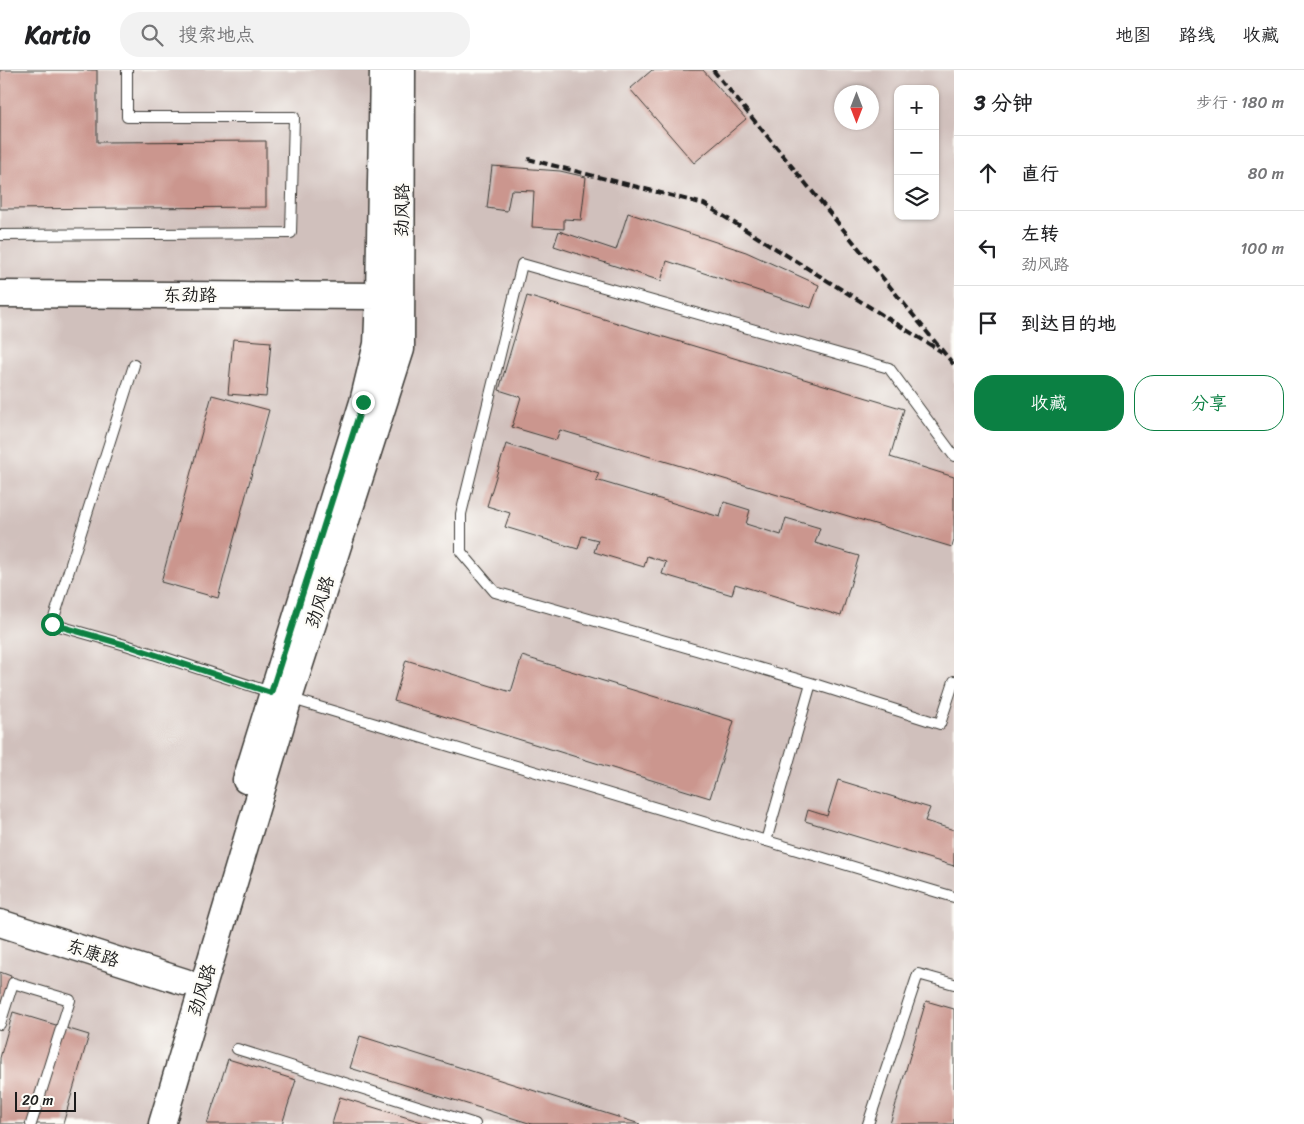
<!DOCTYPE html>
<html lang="zh">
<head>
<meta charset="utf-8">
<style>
	body { margin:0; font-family:Sriracha,"LXGW WenKai TC",sans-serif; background:#f2f2f2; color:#202124 }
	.controls { position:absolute; right:15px; top:15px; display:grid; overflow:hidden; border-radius:10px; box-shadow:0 1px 4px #0004 }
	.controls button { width:45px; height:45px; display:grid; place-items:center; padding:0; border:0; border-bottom:1px solid #e0e0e0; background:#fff; color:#202124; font:25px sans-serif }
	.compass { position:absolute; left:834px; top:15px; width:45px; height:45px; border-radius:50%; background:#fff; box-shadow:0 1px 4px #0004; rotate:180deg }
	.scale { position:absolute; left:15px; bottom:12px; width:61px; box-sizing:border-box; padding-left:5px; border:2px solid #1c1c1c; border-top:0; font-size:14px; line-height:18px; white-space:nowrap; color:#1c1c1c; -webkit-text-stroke:4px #fdfcf7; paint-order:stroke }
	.stop { position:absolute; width:15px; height:15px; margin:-11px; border:4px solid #0b8043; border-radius:50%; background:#fff }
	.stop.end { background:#0b8043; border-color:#fff; box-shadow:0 1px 5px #0008 }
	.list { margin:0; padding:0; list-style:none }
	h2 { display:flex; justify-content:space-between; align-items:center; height:65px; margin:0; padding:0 20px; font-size:21px }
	h2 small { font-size:16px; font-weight:400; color:#757577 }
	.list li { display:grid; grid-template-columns:32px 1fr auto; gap:15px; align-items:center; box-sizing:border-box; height:75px; padding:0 20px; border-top:1px solid #e0e0e0 }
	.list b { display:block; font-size:19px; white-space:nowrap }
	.list p { margin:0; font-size:16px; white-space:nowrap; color:#757577 }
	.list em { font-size:16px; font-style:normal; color:#757577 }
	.actions { display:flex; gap:10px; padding:15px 20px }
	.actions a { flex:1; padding:11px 0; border:1px solid #0b8043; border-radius:20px; text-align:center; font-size:18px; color:#0b8043 }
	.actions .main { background:#0b8043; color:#fff }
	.icon { flex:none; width:28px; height:28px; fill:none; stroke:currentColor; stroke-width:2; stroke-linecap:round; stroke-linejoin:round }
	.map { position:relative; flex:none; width:954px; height:1054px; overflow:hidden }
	header { display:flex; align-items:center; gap:30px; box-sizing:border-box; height:70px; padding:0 25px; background:#fff; border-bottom:1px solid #e0e0e0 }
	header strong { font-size:24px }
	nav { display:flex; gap:28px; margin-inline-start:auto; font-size:18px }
	.search { width:350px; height:45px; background:#f2f2f2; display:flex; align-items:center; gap:12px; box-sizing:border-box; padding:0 18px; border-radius:20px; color:#757577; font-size:19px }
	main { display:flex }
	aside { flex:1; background:#fff }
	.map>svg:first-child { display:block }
	.industrial { fill:#d0c0bc; fill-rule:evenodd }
	.building { fill:#cb968e }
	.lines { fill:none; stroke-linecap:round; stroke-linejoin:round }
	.lane-casing { stroke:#3b3934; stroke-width:12 }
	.secondary-casing { stroke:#3b3934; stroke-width:29 }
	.lane { stroke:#fff; stroke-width:10 }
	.secondary { stroke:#fff; stroke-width:26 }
	.rail { stroke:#1c1c1c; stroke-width:4; stroke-dasharray:8 4; stroke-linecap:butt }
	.route { stroke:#0b8043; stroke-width:6 }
	.labels { text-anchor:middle; stroke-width:5; stroke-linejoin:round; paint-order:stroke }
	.street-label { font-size:18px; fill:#1c1c1c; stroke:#fdfcf7 }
</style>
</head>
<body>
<header>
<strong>Kartio</strong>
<div class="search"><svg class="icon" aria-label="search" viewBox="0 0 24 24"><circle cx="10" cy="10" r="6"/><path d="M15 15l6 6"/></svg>搜索地点</div>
<nav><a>地图</a><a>路线</a><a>收藏</a></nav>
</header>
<main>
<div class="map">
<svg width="954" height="1054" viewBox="0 0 954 1054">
	<rect width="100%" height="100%" fill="#fdfcf7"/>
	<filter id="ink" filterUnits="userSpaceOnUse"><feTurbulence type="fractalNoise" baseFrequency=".02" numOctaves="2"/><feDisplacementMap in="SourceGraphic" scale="10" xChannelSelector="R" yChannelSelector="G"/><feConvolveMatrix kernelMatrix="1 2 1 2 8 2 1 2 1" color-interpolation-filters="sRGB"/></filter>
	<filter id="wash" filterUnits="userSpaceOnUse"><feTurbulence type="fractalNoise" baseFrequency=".0096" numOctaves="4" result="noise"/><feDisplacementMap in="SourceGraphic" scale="20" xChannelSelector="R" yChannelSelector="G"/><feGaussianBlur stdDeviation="1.12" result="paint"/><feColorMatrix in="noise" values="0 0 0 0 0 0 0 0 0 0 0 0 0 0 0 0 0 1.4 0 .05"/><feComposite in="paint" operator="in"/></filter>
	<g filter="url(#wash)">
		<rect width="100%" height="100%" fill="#eddebb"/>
		<path class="industrial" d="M0,0H954V1054H0ZM898,19H935V146H898ZM842,22H872V52H842Z"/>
		<g id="blocks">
			<path class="building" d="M0,0H97V72L266,71V137L0,139Z
				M652,0H703L746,49L694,93L630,19Z
				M492,96L560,101L586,107L581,150L564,149V159L532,157L534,121L511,120L507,141L487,138Z
				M628,143L746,182L819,215L811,238L667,191L661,211L554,176L559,161L616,180Z
				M527,226L904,339L890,387L954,407V470L952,477L560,360L556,370L512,357L521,327L499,320Z
				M233,269L271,272L266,327L228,324Z
				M212,325L269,340L218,528L161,512Z
				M506,374L599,403L596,410L720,447L724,432L750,440L746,454L781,465L786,448L820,458L815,473L859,486L841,546L735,514L732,525L662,504L666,492L647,486L644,497L594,482L598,470L582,466L578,479L505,457L510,443L487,436Z
				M522,586L734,651L710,728L394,631L406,590L511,622Z
				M838,710L930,738L925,751L954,760V796L805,751L808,740L827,746Z
				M0,902L11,906L0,942Z
				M926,931L954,939V1054H890Z
				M13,942L89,965L63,1054H0V988Z
				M360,966L640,1054H532L350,998Z
				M228,989L296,1010L282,1054H207Z
				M340,1027L428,1054H332Z"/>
		</g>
	</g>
	<g filter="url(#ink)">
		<use href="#blocks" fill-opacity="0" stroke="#3b3934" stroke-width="1"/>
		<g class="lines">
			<g class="lane-casing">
				<path id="lane" d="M0,165L291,163L294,47H127V0
					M134,295L52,554L129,576L273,623
					M954,386L889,298L522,194L461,444V482L495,522L811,613L940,654L954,611
					M289,628L954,827
					M766,771L811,613
					M0,954L13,913L70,930L31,1054
					M237,979L475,1054
					M868,1054L918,904L954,914"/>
			</g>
			<g class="secondary-casing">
				<path id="secondary" d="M0,224L379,226
					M246,710L363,332L377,274L379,226L383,0
					M0,853L185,912
					M162,1054L289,628L401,279L402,0"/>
			</g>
			<use href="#lane" class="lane"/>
			<use href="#secondary" class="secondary"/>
			<path class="rail" d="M713,0L954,295
				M528,89L704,134L942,282"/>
		</g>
	</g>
	<g class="lines" filter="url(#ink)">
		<path class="route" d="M52,554L129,576L271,623L363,332"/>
	</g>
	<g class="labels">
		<g class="street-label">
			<text transform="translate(402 140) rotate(-90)" y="6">劲风路</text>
			<text x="190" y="231">东劲路</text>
			<text transform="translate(320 532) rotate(-72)" y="6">劲风路</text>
			<text transform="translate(93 883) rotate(18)" y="6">东康路</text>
			<text transform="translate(202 920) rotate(-73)" y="6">劲风路</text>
		</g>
	</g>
</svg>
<div class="controls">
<button>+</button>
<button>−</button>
<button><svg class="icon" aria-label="layers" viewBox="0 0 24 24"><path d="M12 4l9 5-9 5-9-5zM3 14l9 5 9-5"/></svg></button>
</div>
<svg class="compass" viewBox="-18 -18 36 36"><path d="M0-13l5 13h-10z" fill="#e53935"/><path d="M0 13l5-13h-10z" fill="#757577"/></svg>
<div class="scale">20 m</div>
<div class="stop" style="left:52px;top:554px"></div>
<div class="stop end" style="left:363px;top:332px"></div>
</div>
<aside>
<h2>3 分钟<small>步行 · 180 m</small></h2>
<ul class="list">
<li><svg class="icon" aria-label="ahead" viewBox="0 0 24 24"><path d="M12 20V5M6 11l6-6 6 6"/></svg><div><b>直行</b></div><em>80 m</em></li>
<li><svg class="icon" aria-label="left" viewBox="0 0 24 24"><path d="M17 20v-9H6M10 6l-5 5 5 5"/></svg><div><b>左转</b><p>劲风路</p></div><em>100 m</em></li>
<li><svg class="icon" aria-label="arrive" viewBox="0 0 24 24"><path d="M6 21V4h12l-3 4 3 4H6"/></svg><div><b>到达目的地</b></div></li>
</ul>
<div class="actions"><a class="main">收藏</a><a>分享</a></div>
</aside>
</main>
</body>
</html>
